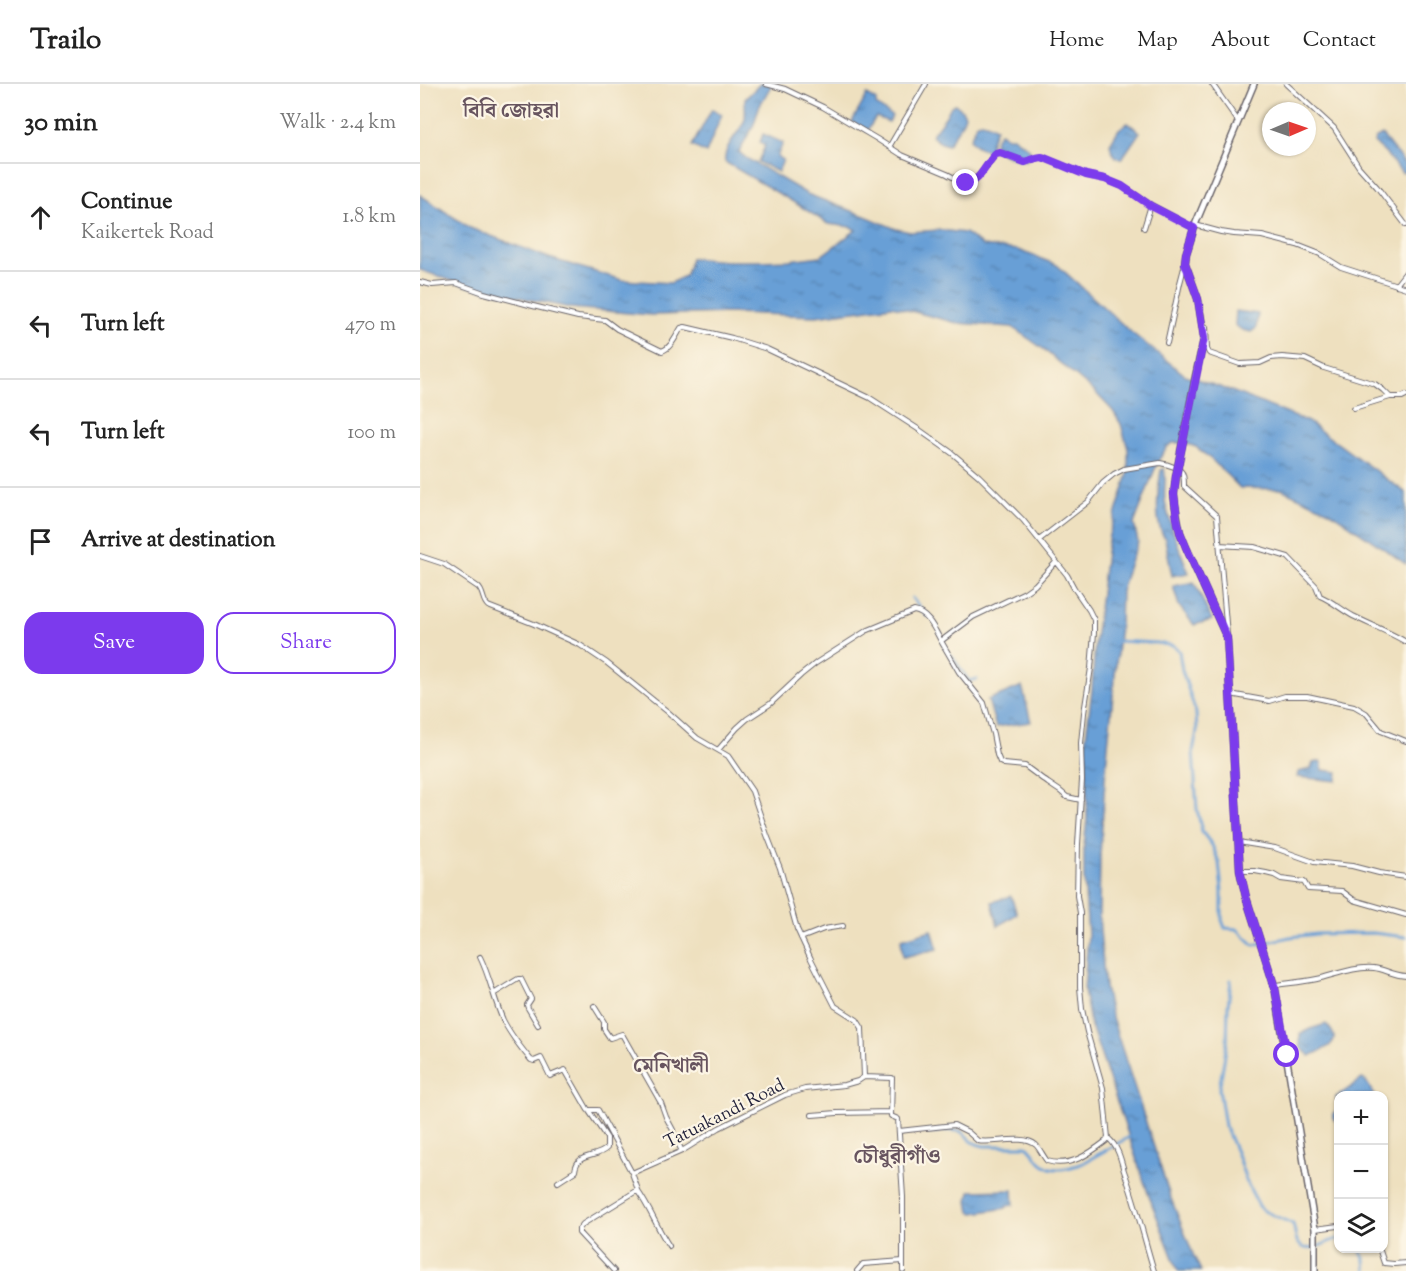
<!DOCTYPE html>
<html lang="en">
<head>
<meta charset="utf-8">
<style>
	body { margin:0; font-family:"Sorts Mill Goudy","Noto Serif Bengali",serif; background:#f2f2f2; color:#222 }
	.controls { position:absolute; right:18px; bottom:18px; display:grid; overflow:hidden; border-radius:12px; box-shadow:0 2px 4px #0004 }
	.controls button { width:54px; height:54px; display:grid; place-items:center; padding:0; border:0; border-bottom:2px solid #e0e0e0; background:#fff; color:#222; font:30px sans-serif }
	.compass { position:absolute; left:842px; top:18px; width:54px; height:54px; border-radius:50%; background:#fff; box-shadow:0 2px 4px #0004; rotate:88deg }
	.stop { position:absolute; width:18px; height:18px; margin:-14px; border:4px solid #7c3aed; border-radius:50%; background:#fff }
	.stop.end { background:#7c3aed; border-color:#fff; box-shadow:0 2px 6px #0008 }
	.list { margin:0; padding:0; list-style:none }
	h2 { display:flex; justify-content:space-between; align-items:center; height:78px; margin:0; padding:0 24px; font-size:26px }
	h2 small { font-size:20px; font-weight:400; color:#767676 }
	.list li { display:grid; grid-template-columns:39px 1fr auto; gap:18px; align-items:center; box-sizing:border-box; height:108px; padding:0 24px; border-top:2px solid #e0e0e0 }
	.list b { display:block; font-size:22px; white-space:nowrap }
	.list p { margin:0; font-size:20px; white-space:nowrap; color:#767676 }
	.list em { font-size:20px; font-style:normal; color:#767676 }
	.actions { display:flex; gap:12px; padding:18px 24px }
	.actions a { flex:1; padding:14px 0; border:2px solid #7c3aed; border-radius:18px; text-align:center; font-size:21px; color:#7c3aed }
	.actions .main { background:#7c3aed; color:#fff }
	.icon { flex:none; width:33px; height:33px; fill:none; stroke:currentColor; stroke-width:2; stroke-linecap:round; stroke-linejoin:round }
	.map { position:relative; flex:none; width:986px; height:1187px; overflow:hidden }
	header { display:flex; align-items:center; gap:36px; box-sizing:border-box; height:84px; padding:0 30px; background:#fff; border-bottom:2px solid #e0e0e0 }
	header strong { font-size:28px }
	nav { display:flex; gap:33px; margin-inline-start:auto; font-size:21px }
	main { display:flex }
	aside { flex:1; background:#fff }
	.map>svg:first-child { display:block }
	.water { fill:url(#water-ripples); stroke:#456088; stroke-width:1.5 }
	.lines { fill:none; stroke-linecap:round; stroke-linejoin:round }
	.canal { stroke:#689fd6; stroke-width:3 }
	.minor-casing { stroke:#696469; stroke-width:6 }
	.secondary-casing { stroke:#696469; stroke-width:8 }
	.minor { stroke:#fff; stroke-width:4 }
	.secondary { stroke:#fff; stroke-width:5 }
	.secondary-bridge-casing { stroke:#696469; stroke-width:8; stroke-linecap:butt }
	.secondary-bridge { stroke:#fff; stroke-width:5 }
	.route { stroke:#7c3aed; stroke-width:8 }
	.labels { text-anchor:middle; stroke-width:4.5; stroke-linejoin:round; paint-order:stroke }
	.street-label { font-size:18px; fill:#22223b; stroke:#fcf5e5 }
	.quarter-label { font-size:21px; font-weight:bold; fill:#67545f; stroke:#fcf5e5 }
</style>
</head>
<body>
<header>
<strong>Trailo</strong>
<nav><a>Home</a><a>Map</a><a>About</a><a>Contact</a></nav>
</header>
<main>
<aside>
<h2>30 min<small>Walk · 2.4 km</small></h2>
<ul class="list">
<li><svg class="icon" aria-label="ahead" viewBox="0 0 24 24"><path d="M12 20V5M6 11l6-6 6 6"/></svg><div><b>Continue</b><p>Kaikertek Road</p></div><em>1.8 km</em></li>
<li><svg class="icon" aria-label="left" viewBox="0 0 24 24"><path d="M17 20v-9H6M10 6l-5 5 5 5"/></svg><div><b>Turn left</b></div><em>470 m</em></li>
<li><svg class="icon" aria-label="left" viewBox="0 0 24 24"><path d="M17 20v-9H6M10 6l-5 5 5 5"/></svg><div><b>Turn left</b></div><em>100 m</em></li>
<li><svg class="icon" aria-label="arrive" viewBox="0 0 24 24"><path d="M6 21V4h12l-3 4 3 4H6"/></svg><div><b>Arrive at destination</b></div></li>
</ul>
<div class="actions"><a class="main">Save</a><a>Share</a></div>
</aside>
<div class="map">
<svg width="986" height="1187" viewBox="0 0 986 1187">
	<defs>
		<pattern id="water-ripples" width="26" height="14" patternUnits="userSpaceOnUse" patternTransform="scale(1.5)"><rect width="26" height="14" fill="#689fd6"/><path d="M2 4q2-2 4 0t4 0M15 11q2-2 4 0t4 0" fill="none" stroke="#5581af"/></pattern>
	</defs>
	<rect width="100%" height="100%" fill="#fcf5e5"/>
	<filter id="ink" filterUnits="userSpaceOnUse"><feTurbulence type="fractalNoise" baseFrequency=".0167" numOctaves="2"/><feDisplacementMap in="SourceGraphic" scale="12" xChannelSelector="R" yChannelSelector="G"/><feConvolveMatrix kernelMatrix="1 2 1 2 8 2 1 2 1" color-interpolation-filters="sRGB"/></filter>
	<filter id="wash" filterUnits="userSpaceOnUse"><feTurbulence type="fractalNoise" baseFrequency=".008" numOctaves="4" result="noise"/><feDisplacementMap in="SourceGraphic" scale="24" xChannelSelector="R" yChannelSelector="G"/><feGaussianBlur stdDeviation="1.35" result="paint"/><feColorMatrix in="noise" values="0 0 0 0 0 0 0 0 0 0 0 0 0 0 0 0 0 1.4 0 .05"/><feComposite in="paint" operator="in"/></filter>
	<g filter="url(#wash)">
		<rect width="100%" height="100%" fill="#eee0bf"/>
		<path class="water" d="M340,0H352L339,23L334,40L319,68L326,74L387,110L445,132L476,145L490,148L520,146L545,149L563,162L598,166L637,181L712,249L765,291L814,308L888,338L986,409V480L909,427L861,405L820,404L792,376L776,363L765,359H752L747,363L738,377L714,440L718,458L709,481L701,507L700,540L686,682L680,771L679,832L681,858L685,903L691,931L750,1112L773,1170L781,1187H758L730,1115L670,939L664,907L668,851L664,795V762L667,735L666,653L672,606L675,558L686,468L689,451L708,390V365L701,340L693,327L675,308L622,264L592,243L537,239L472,222L396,232L313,229L231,231L151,224L50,203L0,186V111L50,144L129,174L202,196L251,199L266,191L271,174L306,177H340L369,176L401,172L436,146L431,143L408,140L380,122L305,78C303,61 320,50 325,35C326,29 325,21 325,15Z
			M447,11L456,16V21L472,32L469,38L456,33L447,47L432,38Z
			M535,20L542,26L545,31L543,37L528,61C521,60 517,57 512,52L513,49L526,32L531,22Z
			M292,25L302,30L286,69L272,62Z
			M562,38L569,40L576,44L572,54L569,66L568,67C561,65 554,61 550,55L557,39Z
			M708,39L720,48L703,73L700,75C693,73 691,67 690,60L699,45Z
			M580,49L587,53H593C598,58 607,61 610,66L607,76C598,78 584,70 575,65C573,58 575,54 580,49Z
			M343,50L363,59L357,73L363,76L358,88L338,78L345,62L340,59Z
			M962,51L985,80L986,88L982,89L966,70L954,59L955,55Z
			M816,227L838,230L836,244L831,248L822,246L815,241Z
			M744,384C747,395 743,406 745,417C750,442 759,465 769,489L752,492L745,454C733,439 738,404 741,386Z
			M774,498L792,536L774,541L759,522L753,502Z
			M602,602L611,638L576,643L568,616Z
			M897,678H902V686L918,688L917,697L877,693L878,688L891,685L893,679Z
			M591,812L597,830L578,842L572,818Z
			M512,846L518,865L483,873L481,855Z
			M906,940C925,960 907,963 890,972L880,963V950L890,945Z
			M942,995L946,997L954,1011L918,1012V1039L913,1034V1030L917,1026L916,1013C925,1007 934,1001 942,995Z
			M593,1106L594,1121L587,1122L586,1124L554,1129L550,1128L548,1117L550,1107Z"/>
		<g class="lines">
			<path class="canal" d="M492,514L507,532
				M695,557L737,559L754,562L759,567L762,586L776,629L777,647L773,667L777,725L782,748L792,761L799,778L802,807V836L805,844L817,845L834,861L870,853L897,850L953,849L986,853
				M531,571L549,597L557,595
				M811,896L808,922L807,959L799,1005L805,1042L818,1073L827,1099L839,1122L844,1127L873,1140C875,1146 875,1154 878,1159C888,1173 907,1156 918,1155
				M510,1049L526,1046L540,1047C550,1053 550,1060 564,1062H607C614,1067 617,1077 624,1081C635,1089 653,1083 663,1079L713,1051
				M939,1164L945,1176L946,1187"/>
		</g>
	</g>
	<g filter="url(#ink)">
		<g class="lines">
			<g class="minor-casing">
				<path id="minor" d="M346,0L365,5L403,23L457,55L482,71L527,90L540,97L551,99L556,95L576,70L580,69L605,78L616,74L622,73L666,91L685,95L702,102L731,121L774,144
					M792,0L818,37
					M866,0L914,44L939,83L957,103L986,141
					M469,63L506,0
					M775,141L801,148L814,150L842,152L877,161L900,170L921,183L986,204
					M724,144L731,121
					M0,198L12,201L36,199L64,209L113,222L158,233L185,236L197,245L242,267C251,264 256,252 261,244L265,243L312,254L347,265L450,314L498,345L532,369L559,392L603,436L619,456L668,418L683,399L694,390L704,385L740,379C746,380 762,384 763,391C764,394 764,398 764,402L797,432L807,551
					M976,201L986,188
					M782,240L786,243L787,265L789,269L820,280L840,279L851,274L862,273L885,275L904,284L955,300L963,306L970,313H982L986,311
					M747,259L760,199L765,180
					M934,324L970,313
					M799,461L834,463L868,473L896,502L900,512C912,517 922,526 933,532C951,541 969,548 986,558
					M0,472L24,480L58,503C64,508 62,517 68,522L114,540L160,561L187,579L248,628L277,654L308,672L332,707L347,751L360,784L377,845L391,875L415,922L437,936L442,944L444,993
					M521,557L539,588L564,619L573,650L577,671L580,678L584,680L605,682L628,699L640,707L647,713L661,716
					M810,610L849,617L865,612H887L934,622L946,629L961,647L986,657
					M298,666L317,644L327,635L350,620L381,591L396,579L446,547L494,527C508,529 515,546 521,557L553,533L605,508L615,501L636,478
					M818,758L855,764L894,778L932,782L959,789L986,793
					M820,787H835L846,789L854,791L861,795L884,798L888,805L922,807L934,816L986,831
					M381,854L404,845L423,842
					M60,873C70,893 74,916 83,936C90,950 101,964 111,976L114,977L121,974L130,992L145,986L168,1026H178L212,1089L218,1106L163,1140L159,1145V1149L194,1187
					M855,901C869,899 883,898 897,895C914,891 936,882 954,884C964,885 973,891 986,892
					M75,909L98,895H101L111,915L107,921L108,924L118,941
					M174,922L184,938V945L190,954L202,950L203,952L241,1019L246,1033L253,1046L254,1052L262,1067
					M392,1031L417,1029L471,1028
					M479,1047L534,1041L548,1048L558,1057C574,1060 603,1050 616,1061C620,1065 623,1072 627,1077C650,1084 669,1070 686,1057L688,1054L683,1004L667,948L662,925L660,903V829L657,812L658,760L662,696L661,659L664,629L671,584L674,549V536L669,526L654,504L647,491L619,456
					M688,1054C698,1062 701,1076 704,1087C716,1120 724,1154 734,1187
					M212,1089L262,1067L299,1044L365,1011L385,1005L424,1001L438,997L444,993L472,994L471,1032L478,1035L483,1113V1187
					M138,1098L155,1087C157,1068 176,1075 187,1064V1054L169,1027
					M217,1106C230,1124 237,1144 249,1162
					M895,1145L918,1142
					M959,1164L964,1179L974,1180L986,1179
					M437,1187L443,1180L483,1177"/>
			</g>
			<g class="secondary-casing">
				<path id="secondary" d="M776,290L784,254L782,240L778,215L765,179L766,170L775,141L834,0
					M756,392L754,410L755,420L760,448L766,463L807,554L820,787L826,813L855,904L895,1145V1187"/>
			</g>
			<use href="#minor" class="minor"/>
			<use href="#secondary" class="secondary"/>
			<g class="secondary-bridge-casing">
				<path id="secondary-bridge" d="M756,392L776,290"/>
			</g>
			<use href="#secondary-bridge" class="secondary-bridge"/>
		</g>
	</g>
	<g class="lines" filter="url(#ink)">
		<path class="route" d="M546,99C561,99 566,78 576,70L580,69L605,78L616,74L622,73L666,91L685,95L702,102L731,122L774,144L766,170L765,179L778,215L784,254L756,392L754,410L757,434L760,448L766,463L807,554L820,787L826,813L855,904L867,971"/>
	</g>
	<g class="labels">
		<g class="street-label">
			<text transform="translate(304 1029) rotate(-27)" y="6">Tatuakandi Road</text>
		</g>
		<g class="quarter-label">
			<text x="91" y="33">বিবি জোহরা</text>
			<text x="251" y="988">মেনিখালী</text>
			<text x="477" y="1079">চৌধুরীগাঁও</text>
		</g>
	</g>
</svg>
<div class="controls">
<button>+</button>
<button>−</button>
<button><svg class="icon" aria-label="layers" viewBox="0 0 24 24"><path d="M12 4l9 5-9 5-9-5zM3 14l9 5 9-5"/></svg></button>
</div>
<svg class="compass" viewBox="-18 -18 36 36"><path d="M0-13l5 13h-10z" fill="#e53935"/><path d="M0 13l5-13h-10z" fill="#767676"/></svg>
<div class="stop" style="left:867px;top:971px"></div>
<div class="stop end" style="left:546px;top:99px"></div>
</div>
</main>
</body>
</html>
